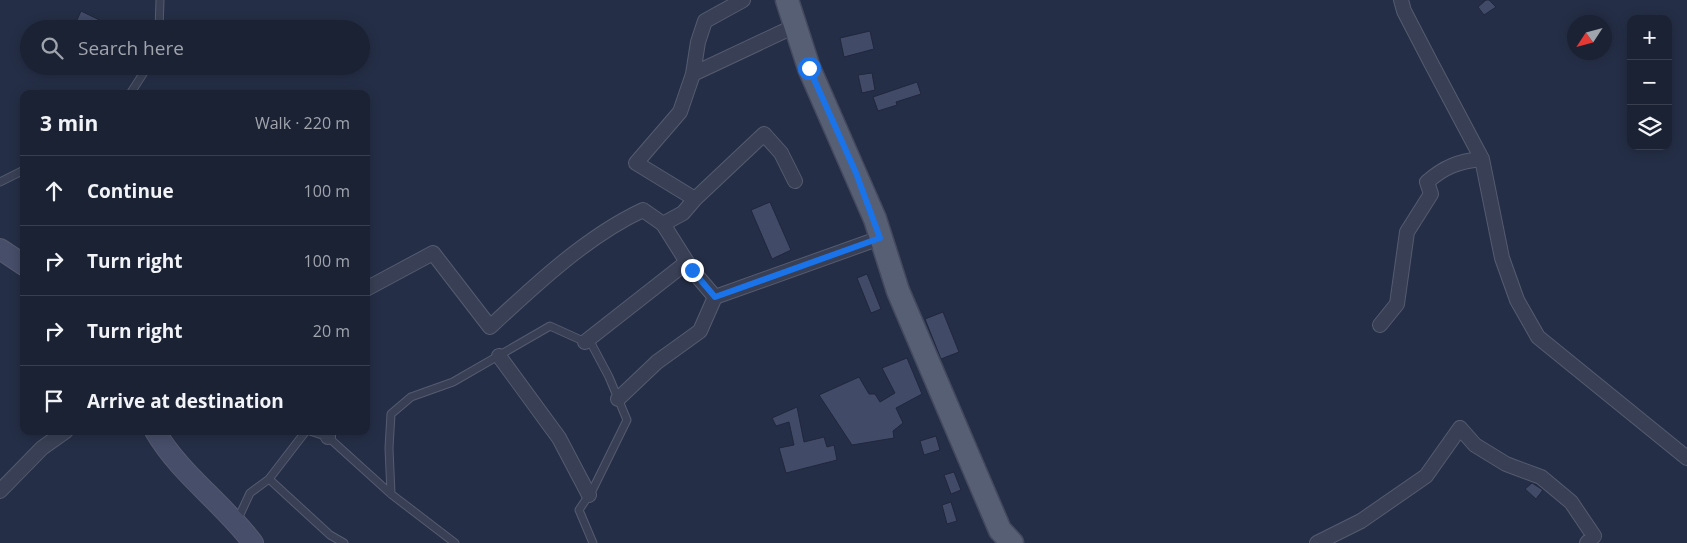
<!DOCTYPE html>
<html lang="en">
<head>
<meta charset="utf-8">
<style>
	body { margin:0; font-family:"Open Sans",sans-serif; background:#242a3c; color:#f1f3f6 }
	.controls { position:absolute; right:15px; top:15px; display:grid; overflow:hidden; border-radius:10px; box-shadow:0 2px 12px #0003 }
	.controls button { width:45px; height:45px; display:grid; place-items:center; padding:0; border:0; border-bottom:1px solid #393f4f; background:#1b2234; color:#f1f3f6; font:25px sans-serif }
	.compass { position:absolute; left:1567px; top:15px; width:45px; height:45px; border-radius:50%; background:#1b2234; box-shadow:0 2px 12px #0003; rotate:234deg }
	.stop { position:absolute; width:15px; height:15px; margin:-11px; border:4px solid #1a73e8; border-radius:50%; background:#fff }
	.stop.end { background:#1a73e8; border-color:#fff; box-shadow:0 1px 5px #0008 }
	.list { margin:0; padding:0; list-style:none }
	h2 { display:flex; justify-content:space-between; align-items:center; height:65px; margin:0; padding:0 20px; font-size:21px }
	h2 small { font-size:16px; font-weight:400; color:#a0a4ac }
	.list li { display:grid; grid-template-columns:32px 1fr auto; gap:15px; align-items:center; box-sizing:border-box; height:70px; padding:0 20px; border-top:1px solid #393f4f }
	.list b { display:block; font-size:19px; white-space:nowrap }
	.list em { font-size:16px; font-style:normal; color:#a0a4ac }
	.icon { flex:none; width:28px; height:28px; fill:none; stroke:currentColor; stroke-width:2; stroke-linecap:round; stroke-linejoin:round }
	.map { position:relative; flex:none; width:1687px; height:543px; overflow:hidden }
	.search { position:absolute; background:#1b2234; box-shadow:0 2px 12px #0003; left:20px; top:20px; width:350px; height:55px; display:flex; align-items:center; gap:12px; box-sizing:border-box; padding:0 18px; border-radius:28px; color:#a0a4ac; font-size:19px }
	.panel { position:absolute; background:#1b2234; box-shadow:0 2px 12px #0003; left:20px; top:90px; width:350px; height:345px; border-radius:10px }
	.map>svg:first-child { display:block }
	.building { fill:#414a67; stroke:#20273d }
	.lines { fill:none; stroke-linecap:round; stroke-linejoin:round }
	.service-casing { stroke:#555b70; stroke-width:9 }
	.minor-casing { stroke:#555b70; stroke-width:16 }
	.secondary-casing { stroke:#555b70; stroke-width:22 }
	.primary-casing { stroke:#43495f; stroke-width:25 }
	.service { stroke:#394055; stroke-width:7 }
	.minor { stroke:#394055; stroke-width:14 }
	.secondary { stroke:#474e69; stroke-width:20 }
	.primary { stroke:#575f75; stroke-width:22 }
	.route { stroke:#1a73e8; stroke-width:6 }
</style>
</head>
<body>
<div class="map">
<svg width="1687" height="543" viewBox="0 0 1687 543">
	<rect width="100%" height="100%" fill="#242e46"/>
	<path class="building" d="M1486,0H1489L1496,7L1484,15L1478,7Z
		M81,11L118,29H73Z
		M870,31L874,49L844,57L840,38Z
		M872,73L875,90L862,93L858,75Z
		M917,82L921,94L896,102L897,105L878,111L873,97Z
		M770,202L791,250L772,259L751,210Z
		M867,274L881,309L871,313L857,278Z
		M943,312L959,352L941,359L925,319Z
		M907,358L922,394L896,408L903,423L893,431L894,438L852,445L819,395L859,377L869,394H875L880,402L895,393L882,368Z
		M797,407L804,442L824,437L827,447L834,445L837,460L786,473L779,448L794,445L789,422L776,426L772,418Z
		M936,436L940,450L924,455L920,441Z
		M954,472L961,490L951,494L944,475Z
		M1532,483L1543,490L1536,499L1525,489Z
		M951,502L957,521L947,524L942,505Z"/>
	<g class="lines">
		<g class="service-casing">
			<path id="service" d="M159,29L160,0
				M130,94L148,66
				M0,182L24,170
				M310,431L328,437L391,494L455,543
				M269,479L330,535L344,543
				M391,494L389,448L391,414L411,397L453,382L550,326L592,345L609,377L627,420L593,489L579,510L593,543
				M237,521L250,493L269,479L306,431"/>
		</g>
		<g class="minor-casing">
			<path id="minor" d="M743,0L705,21L698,42L693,74L795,26
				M1401,0L1404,11L1431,63L1482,159L1502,258L1517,300L1538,337L1687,458
				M693,74L680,112L636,163L695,199L764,134L781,153L795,181
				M663,224L683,213L695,199
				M366,289L433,253L490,327C535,285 587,236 643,210L663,224L692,270L715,297L880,238
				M1380,325L1397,304L1407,232L1431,194L1427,182C1444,167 1459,161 1482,159
				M585,342L687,262
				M499,356L559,438L589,495
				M618,399L657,362L700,331L715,297
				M328,437V431
				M0,491L42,448L66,431
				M1317,543L1361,521L1426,476L1460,428L1475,445L1506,464L1541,477L1571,502L1594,536L1587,543"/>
		</g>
		<g class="secondary-casing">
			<path id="secondary" d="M0,249L24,265
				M155,431C180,474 223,503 253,543"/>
		</g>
		<g class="primary-casing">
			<path id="primary" d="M787,0L809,68L875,219L898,291L1000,530L1012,543"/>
		</g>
		<use href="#service" class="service"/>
		<use href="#minor" class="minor"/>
		<use href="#secondary" class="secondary"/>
		<use href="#primary" class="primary"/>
	</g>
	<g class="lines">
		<path class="route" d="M692,270L715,297L880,238L856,173L809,68"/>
	</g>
</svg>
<div class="controls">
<button>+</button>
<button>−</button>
<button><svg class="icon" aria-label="layers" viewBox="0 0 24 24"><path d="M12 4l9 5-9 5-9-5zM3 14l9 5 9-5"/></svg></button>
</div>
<svg class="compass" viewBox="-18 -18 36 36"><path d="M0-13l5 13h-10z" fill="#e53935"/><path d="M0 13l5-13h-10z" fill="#a0a4ac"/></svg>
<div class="stop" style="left:809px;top:68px"></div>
<div class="stop end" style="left:692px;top:270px"></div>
<div class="search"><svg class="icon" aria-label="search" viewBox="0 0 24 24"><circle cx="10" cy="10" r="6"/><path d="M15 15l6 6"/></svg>Search here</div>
<section class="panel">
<h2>3 min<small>Walk · 220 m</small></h2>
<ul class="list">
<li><svg class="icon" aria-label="ahead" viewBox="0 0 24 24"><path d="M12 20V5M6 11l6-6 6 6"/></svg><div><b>Continue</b></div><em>100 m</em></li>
<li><svg class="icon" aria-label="right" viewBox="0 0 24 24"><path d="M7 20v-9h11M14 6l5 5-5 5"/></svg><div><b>Turn right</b></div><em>100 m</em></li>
<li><svg class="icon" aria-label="right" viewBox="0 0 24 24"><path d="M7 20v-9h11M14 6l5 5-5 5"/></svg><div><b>Turn right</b></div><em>20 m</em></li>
<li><svg class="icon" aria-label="arrive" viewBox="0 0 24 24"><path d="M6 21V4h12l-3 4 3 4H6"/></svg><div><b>Arrive at destination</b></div></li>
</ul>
</section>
</div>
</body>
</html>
